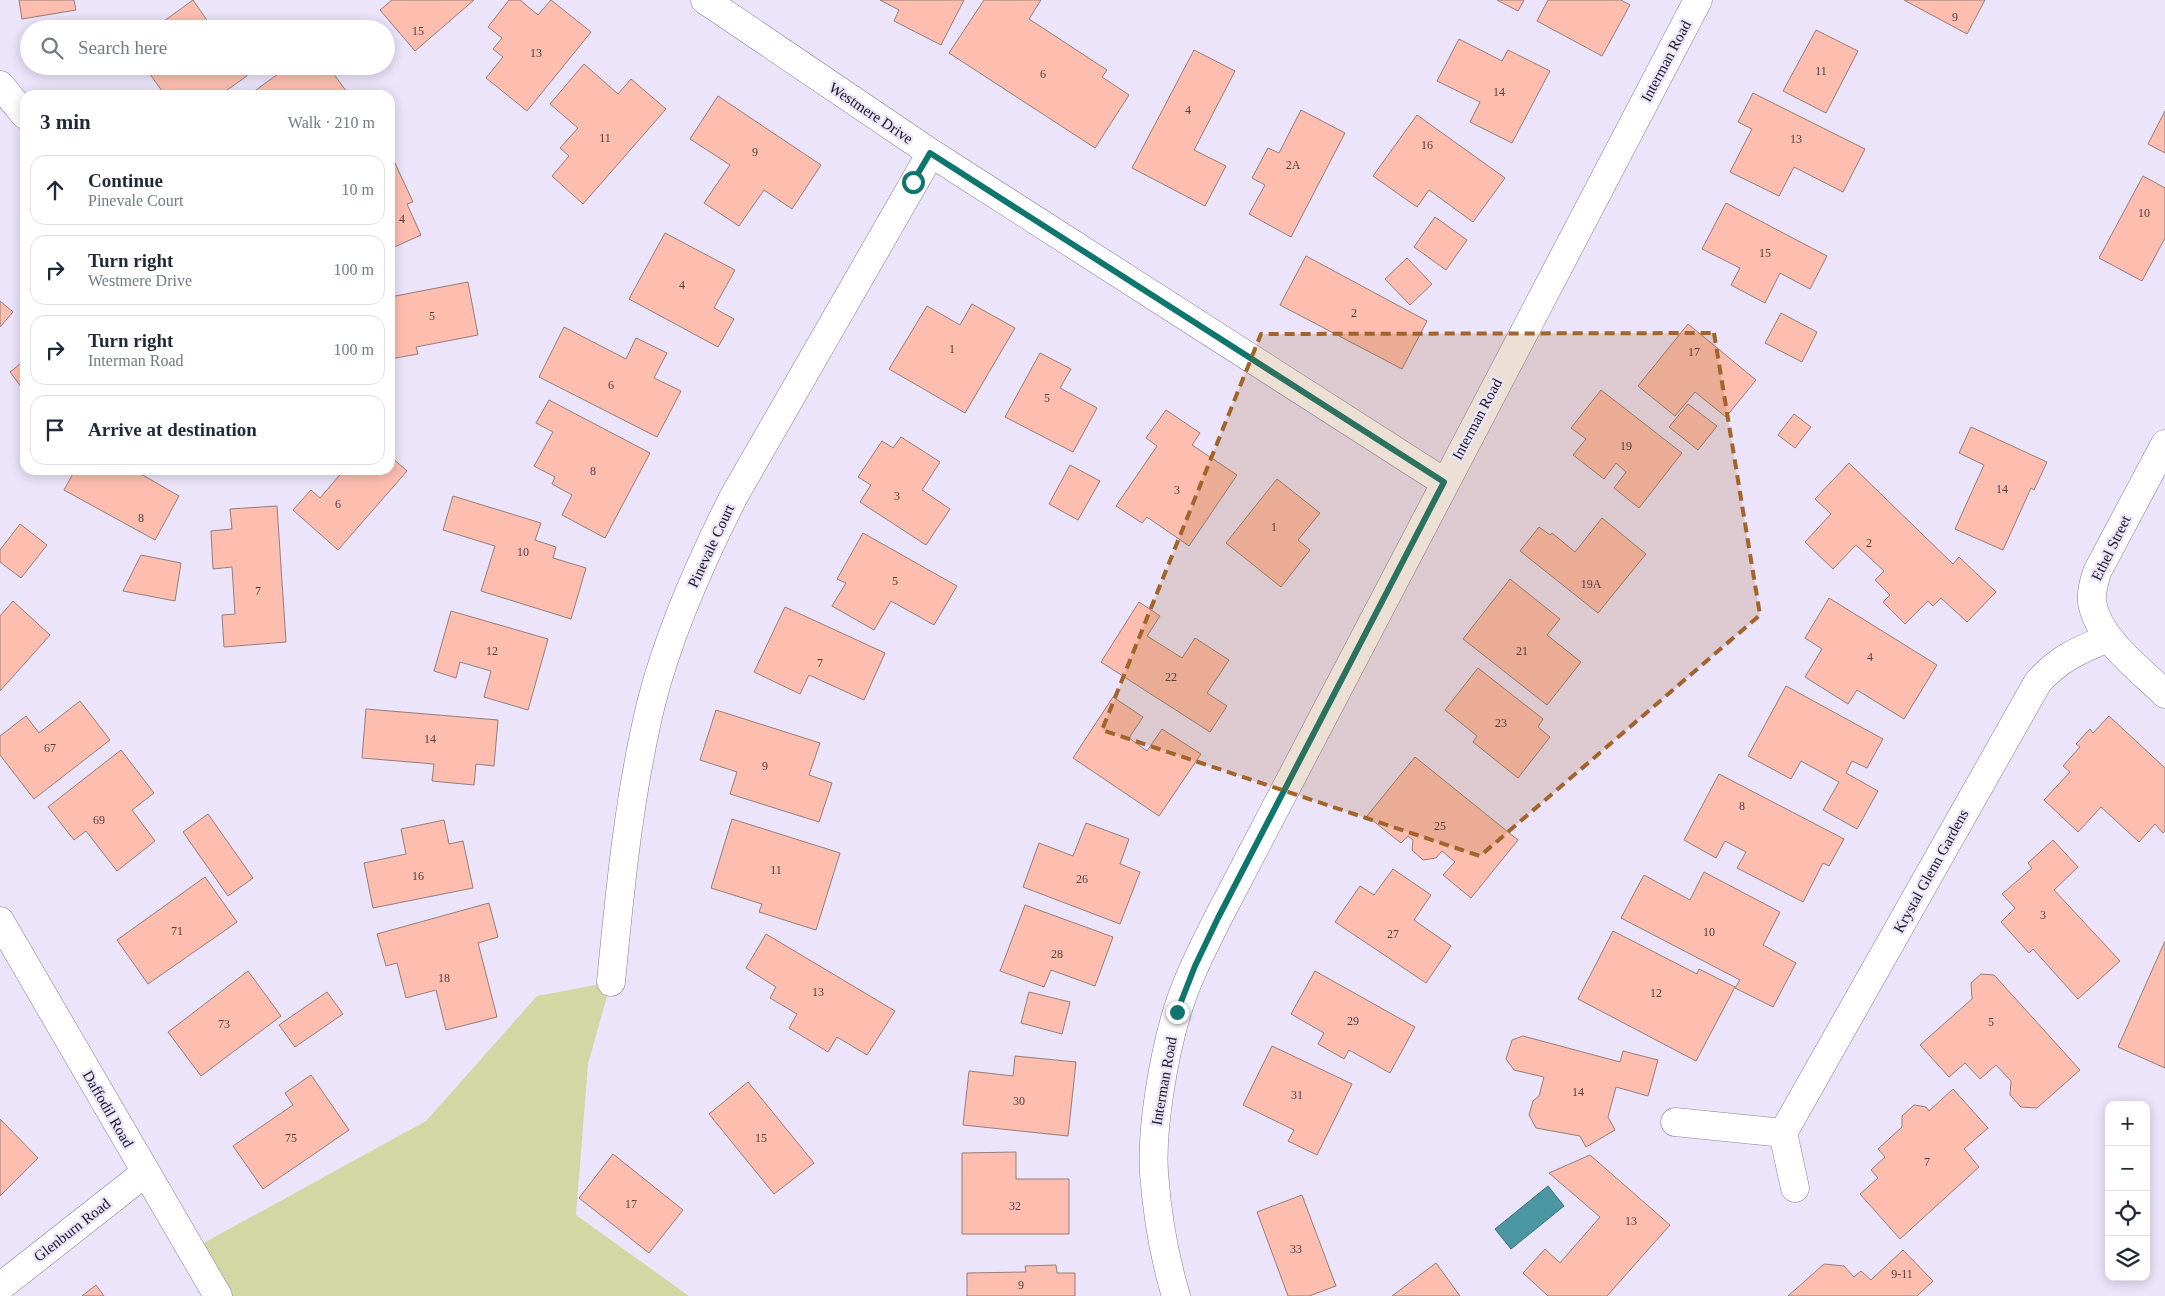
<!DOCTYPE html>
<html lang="en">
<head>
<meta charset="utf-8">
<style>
	body { margin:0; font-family:"Times New Roman",serif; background:#f2f2f3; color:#1f2937 }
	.controls { position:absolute; right:15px; bottom:15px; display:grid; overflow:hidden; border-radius:10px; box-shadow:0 2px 12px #0003 }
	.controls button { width:45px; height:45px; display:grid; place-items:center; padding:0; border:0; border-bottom:1px solid #e0e1e3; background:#fff; color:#1f2937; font:25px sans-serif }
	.stop { position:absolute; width:15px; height:15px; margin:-11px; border:4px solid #0f766e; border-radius:50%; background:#fff }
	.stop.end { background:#0f766e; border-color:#fff; box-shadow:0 1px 5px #0008 }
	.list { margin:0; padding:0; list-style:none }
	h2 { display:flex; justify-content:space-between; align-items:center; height:65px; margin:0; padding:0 20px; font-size:21px }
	h2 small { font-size:16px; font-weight:400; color:#747a83 }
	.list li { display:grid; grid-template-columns:32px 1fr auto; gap:15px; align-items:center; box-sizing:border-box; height:70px; margin:0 10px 10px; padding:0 10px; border:1px solid #e0e1e3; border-radius:15px }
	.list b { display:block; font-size:19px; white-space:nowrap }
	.list p { margin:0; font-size:16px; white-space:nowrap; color:#747a83 }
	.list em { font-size:16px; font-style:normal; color:#747a83 }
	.icon { flex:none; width:28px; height:28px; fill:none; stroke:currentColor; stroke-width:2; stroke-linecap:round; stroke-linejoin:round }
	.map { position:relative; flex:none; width:2165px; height:1296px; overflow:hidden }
	.search { position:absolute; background:#fff; box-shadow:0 2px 12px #0003; left:20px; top:20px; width:375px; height:55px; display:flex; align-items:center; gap:12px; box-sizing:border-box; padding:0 18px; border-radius:28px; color:#747a83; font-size:19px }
	.panel { position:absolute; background:#fff; box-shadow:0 2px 12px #0003; left:20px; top:90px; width:375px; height:385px; border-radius:15px }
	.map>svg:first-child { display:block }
	.green { fill:#d2d8a3 }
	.water { fill:#4b97a1; stroke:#3c717a }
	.building { fill:#fdbeb0; stroke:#967e78 }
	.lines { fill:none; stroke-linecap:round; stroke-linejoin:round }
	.minor-casing { stroke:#857f93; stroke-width:29 }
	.minor { stroke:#fff; stroke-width:28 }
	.route { stroke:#0f766e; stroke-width:6 }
	.marked { fill:#a2642a; fill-opacity:0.2; stroke:#a2642a; stroke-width:4; stroke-dasharray:10 6; stroke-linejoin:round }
	.labels { text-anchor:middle; stroke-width:4.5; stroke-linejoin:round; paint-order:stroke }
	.number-label { font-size:12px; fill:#524142 }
	.street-label { font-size:15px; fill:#19171e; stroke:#ebe4fa }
</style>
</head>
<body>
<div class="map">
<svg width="2165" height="1296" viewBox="0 0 2165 1296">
	<rect width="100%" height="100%" fill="#ebe4fa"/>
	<path class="green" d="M611,982L588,1064L576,1215L689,1296H218L191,1250L426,1121L537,996Z"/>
	<path class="water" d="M1548,1186L1564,1206L1511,1249L1495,1229Z"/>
	<path class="building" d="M19,0H74L76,10L22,19Z
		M193,0L213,29H153Z
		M392,0H474L415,51L380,10Z
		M509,0H520L538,15L551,0L591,32L527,111L486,78L503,57L493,49L502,38L488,27Z
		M880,0H964L941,45L894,21L899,10Z
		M984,0H1041L1029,19L1107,70L1102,77L1129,95L1095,148L949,53Z
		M1497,0H1524L1518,11Z
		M1548,0H1621L1630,5L1602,56L1537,21Z
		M1904,0H1985L1967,34Z
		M1816,30L1858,51L1826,113L1783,91Z
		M1459,39L1502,61L1508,50L1550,71L1512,143L1470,122L1480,102L1437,81Z
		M1194,50L1235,71L1194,150L1226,166L1205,206L1132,168Z
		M584,64L618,94L631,79L666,109L583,204L552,176L569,156L560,148L578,128L550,104Z
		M144,66H240L247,76L220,95H165Z
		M289,66H328L349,95H249Z
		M1753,93L1865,149L1843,192L1794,167L1779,196L1730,172L1752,129L1738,122Z
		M718,96L821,165L792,209L764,190L739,226L704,203L730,165L690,139Z
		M1301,110L1345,133L1291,237L1249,214L1265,185L1252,178L1268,148L1279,153Z
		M2165,111V153L2148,144Z
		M1417,115L1505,178L1473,222L1429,190L1417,207L1373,176Z
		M394,161L413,202L407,204L421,235L390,249V163Z
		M2143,176L2165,188V238L2142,281L2099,258Z
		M1726,203L1827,256L1810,289L1780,273L1765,303L1731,285L1740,268L1702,249Z
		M1435,217L1467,240L1446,270L1414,247Z
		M665,233L735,270L714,308L734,319L718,347L629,299Z
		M1306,256L1427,321L1402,369L1280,305Z
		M1407,258L1432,284L1410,305L1385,279Z
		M468,282L478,335L416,347L418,354L390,359V297Z
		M0,301L13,312L0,327Z
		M972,304L1015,328L965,413L889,369L927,306L960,325Z
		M1781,313L1817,332L1802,362L1765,343Z
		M1688,324L1756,380L1726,417L1695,392L1675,416L1638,386Z
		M564,327L626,359L636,338L667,353L654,378L681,391L657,437L539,377Z
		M1040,353L1071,369L1060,388L1097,408L1073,452L1005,417Z
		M25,360V392L10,372Z
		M1601,390L1682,453L1639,508L1614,488L1626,472L1616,463L1604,479L1573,455L1586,439L1571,428Z
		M549,400L650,453L605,538L562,515L572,495L552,484L555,477L534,466L553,432L536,423Z
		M1688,404L1717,426L1698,450L1669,427Z
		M1166,410L1200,433L1192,445L1237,475L1189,546L1147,517L1142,523L1116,506L1157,446L1146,438Z
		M1794,414L1811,427L1795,448L1778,435Z
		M1971,427L2047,462L2034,490L2031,488L2003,550L1955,529L1984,465L1959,453Z
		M901,437L940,462L922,490L950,509L926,545L860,502L871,485L858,477L882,441L893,448Z
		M390,456L407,471L338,550L293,510L311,490L320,498L344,470H390Z
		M1849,463L1953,564L1959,557L1996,592L1967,622L1941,598L1933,606L1928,601L1905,624L1883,602L1890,595L1875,580L1884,571L1856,545L1833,569L1805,542L1831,514L1815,499Z
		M1070,465L1100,481L1078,520L1049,504Z
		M75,470H134L179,496L155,540L64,490Z
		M1277,479L1320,513L1298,540L1310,550L1281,587L1226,543Z
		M453,496L541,523L535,540L556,547L553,558L586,568L571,619L481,591L495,546L443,530Z
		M277,506L286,642L224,647L222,615L235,614L232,567L213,569L211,531L232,529L230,509Z
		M1602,518L1646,554L1598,613L1520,551L1539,527L1550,535L1552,533L1575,552Z
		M20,524L47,545L21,578L0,562V550Z
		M863,533L957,586L934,625L891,601L874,630L832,606L846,583L837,579Z
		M141,555L181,563L175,601L123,591Z
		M1510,579L1560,619L1547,635L1581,662L1547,705L1463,639Z
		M1829,598L1937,665L1904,719L1857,690L1848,704L1805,677L1822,649L1805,638Z
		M13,601L50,635L0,691V616Z
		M1139,602L1160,616L1147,636L1182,658L1195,638L1229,660L1207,693L1227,706L1210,732L1101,662Z
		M785,607L885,653L864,700L809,675L800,694L754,672Z
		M451,611L548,639L528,710L484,697L491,671L460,662L456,678L434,671Z
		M1478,668L1543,719L1538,727L1550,737L1518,778L1473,742L1477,736L1445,710Z
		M1786,686L1883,739L1867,768L1852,761L1846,773L1878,791L1857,829L1823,810L1839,782L1801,761L1791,779L1748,756Z
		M1113,697L1143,717L1129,738L1147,751L1162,729L1201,754L1159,816L1073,758Z
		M80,701L110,740L34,799L0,755V736L26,716L39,733Z
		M366,709L498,720L494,766L476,764L474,785L432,781L434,764L362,758Z
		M716,710L820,743L809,775L832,783L819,822L730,794L737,772L700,760Z
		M2109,716L2165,768V831L2163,833L2155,824L2139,842L2101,807L2078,832L2044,800L2070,772L2063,766L2080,747L2076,744L2090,729L2093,733Z
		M121,750L154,793L132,810L155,841L117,871L86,831L74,840L48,807Z
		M1415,757L1518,840L1471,898L1443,875L1455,862L1442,851L1436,858L1423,860L1412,850L1413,840L1408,836L1401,843L1367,816Z
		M1719,774L1844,839L1829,866L1823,863L1803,902L1737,868L1746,852L1725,841L1716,858L1684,840Z
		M208,814L253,878L228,896L183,832Z
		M732,819L840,853L816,930L759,912L762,904L711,888Z
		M444,820L449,844L463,841L473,888L373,908L364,863L406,854L401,829Z
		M1086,823L1129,839L1120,864L1140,872L1120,924L1023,887L1039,843L1073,856Z
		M2053,840L2078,867L2054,890L2120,961L2078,999L2033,949L2029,953L2001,922L2015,908L2002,894L2032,868L2028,863Z
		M1393,869L1431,895L1414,920L1451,946L1426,983L1335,922L1360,886L1374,895Z
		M1704,872L1780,912L1763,945L1796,963L1773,1007L1735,988L1740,980L1621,918L1644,875L1690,900Z
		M205,877L237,922L148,984L117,940Z
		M489,903L498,937L478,943L497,1017L446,1030L436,990L406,998L397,963L386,966L377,934Z
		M1025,905L1113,937L1095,986L1051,970L1044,987L1000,971Z
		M1613,931L1697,974L1699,969L1735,987L1696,1061L1578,999Z
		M766,934L895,1011L867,1055L837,1037L828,1052L789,1028L797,1014L770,998L776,987L746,968Z
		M2165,941V1068L2118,1047Z
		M248,971L281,1016L201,1076L168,1032Z
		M1315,971L1415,1027L1390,1073L1349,1050L1344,1059L1318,1044L1324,1033L1291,1014Z
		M1981,974L1994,975L2080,1070L2037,1108L2021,1107L2010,1095L2011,1081L1996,1065L1980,1079L1965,1063L1949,1077L1920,1045L1972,999L1971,983Z
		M327,992L343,1014L295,1047L279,1025Z
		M1029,992L1070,1002L1062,1034L1021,1023Z
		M1523,1036L1620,1062L1623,1051L1658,1060L1648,1096L1616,1087L1608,1117L1615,1130L1586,1147L1580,1136L1536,1128L1529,1115L1533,1101L1539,1096L1544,1077L1514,1070L1506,1059L1512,1040Z
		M1272,1046L1352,1084L1317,1155L1288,1141L1294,1130L1243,1105Z
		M1015,1056L1076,1062L1068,1136L963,1125L969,1071L1013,1076Z
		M311,1075L349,1130L263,1189L233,1146L293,1105L285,1093Z
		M748,1082L814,1163L774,1194L709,1114Z
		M1953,1089L1988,1128L1964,1149L1979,1167L1900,1239L1860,1194L1878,1178L1871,1170L1885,1157L1878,1149L1902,1127V1116L1914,1105L1926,1107L1929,1111Z
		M0,1119L38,1158L0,1196Z
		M1016,1152V1179H1069V1234H962V1153Z
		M613,1154L683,1210L649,1253L579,1198Z
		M1590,1155L1670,1225L1607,1296H1548L1523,1273L1545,1249L1560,1263L1600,1217L1549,1173Z
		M1302,1195L1336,1286L1309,1296H1288L1257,1212Z
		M1903,1250L1933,1281L1917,1296H1788L1824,1264L1844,1266L1854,1277L1861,1271L1871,1280Z
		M1436,1263L1460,1296H1392Z
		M1056,1265L1057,1273H1075V1296H967V1273L1026,1272L1025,1266Z
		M96,1285L104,1296H82Z"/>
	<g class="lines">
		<g class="minor-casing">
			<path id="minor" d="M705,0L931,153L1444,482
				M0,85L25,115
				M2165,444L2097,572C2094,582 2091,592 2092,602C2098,639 2140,669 2165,694
				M0,921L218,1296
				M611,982C620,889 629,795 651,704C669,632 701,561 734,496L931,153
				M1675,1122L1783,1133L1795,1188
				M1783,1133L2038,682C2061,657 2078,651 2108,638
				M0,1287L145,1173
				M1176,1296C1164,1256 1157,1214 1154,1173C1151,1128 1164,1055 1177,1012C1187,979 1203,948 1218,918L1698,0"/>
		</g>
		<use href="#minor" class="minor"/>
	</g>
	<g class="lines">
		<path class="route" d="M913,182L930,153L1444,482L1218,918L1195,966L1177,1012"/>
	</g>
	<path class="marked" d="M1714,333L1760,615L1480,856L1102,730L1261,334Z"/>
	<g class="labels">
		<g class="number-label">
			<text x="1955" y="21">9</text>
			<text x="418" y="35">15</text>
			<text x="536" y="57">13</text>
			<text x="1821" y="75">11</text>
			<text x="1043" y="78">6</text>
			<text x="1499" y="96">14</text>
			<text x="1188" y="114">4</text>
			<text x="605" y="142">11</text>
			<text x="1796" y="143">13</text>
			<text x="1427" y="149">16</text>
			<text x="755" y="156">9</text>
			<text x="1293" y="169">2A</text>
			<text x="2144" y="217">10</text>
			<text x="402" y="223">4</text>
			<text x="1765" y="257">15</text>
			<text x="682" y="289">4</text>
			<text x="1354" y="317">2</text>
			<text x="432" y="320">5</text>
			<text x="952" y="353">1</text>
			<text x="1694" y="356">17</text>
			<text x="611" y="389">6</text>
			<text x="1047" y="402">5</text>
			<text x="1626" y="450">19</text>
			<text x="593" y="475">8</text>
			<text x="2002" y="493">14</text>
			<text x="1177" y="494">3</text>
			<text x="897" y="500">3</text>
			<text x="338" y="508">6</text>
			<text x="141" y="522">8</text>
			<text x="1274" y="531">1</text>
			<text x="1869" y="547">2</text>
			<text x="523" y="556">10</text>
			<text x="895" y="585">5</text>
			<text x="1591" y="588">19A</text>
			<text x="258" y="595">7</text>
			<text x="492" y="655">12</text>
			<text x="1522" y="655">21</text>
			<text x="1870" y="661">4</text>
			<text x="820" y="667">7</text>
			<text x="1171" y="681">22</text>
			<text x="1501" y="727">23</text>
			<text x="430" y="743">14</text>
			<text x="50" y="752">67</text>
			<text x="765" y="770">9</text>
			<text x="1742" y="810">8</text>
			<text x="99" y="824">69</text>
			<text x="1440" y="830">25</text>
			<text x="776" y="874">11</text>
			<text x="418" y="880">16</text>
			<text x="1082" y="883">26</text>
			<text x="2043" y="919">3</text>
			<text x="177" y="935">71</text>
			<text x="1709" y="936">10</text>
			<text x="1393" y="938">27</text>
			<text x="1057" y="958">28</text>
			<text x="444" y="982">18</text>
			<text x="818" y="996">13</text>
			<text x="1656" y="997">12</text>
			<text x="1353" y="1025">29</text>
			<text x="1991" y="1026">5</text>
			<text x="224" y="1028">73</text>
			<text x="1578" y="1096">14</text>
			<text x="1297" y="1099">31</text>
			<text x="1019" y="1105">30</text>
			<text x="291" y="1142">75</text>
			<text x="761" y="1142">15</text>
			<text x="1927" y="1166">7</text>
			<text x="631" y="1208">17</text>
			<text x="1015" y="1210">32</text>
			<text x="1631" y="1225">13</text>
			<text x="1296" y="1253">33</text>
			<text x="1902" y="1278">9-11</text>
			<text x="1021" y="1289">9</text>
		</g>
		<g class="street-label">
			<text transform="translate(1666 61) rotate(-62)" y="5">Interman Road</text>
			<text transform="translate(871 113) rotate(34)" y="5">Westmere Drive</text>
			<text transform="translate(1477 419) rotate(-62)" y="5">Interman Road</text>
			<text transform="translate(711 546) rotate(-65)" y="5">Pinevale Court</text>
			<text transform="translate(2111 548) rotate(-64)" y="5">Ethel Street</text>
			<text transform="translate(1931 871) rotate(-61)" y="5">Krystal Glenn Gardens</text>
			<text transform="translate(1164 1081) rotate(-80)" y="5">Interman Road</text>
			<text transform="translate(108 1109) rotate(60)" y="5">Daffodil Road</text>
			<text transform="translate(72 1230) rotate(-38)" y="5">Glenburn Road</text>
		</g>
	</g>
</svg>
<div class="controls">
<button>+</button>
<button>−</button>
<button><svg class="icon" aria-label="locate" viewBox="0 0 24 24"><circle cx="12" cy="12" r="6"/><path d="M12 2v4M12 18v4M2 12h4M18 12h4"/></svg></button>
<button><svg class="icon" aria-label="layers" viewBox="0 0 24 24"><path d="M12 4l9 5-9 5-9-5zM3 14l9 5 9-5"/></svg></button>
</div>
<div class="stop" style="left:913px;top:182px"></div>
<div class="stop end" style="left:1177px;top:1012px"></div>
<div class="search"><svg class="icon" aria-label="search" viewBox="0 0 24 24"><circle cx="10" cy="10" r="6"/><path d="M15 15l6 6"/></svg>Search here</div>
<section class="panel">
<h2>3 min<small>Walk · 210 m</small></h2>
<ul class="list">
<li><svg class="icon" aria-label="ahead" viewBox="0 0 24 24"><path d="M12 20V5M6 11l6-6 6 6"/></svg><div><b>Continue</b><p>Pinevale Court</p></div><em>10 m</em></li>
<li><svg class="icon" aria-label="right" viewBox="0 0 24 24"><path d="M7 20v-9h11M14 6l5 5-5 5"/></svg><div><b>Turn right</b><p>Westmere Drive</p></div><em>100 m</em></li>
<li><svg class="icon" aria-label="right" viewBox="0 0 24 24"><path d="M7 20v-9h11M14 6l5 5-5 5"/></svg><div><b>Turn right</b><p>Interman Road</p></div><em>100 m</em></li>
<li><svg class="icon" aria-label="arrive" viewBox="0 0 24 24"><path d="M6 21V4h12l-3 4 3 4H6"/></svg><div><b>Arrive at destination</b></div></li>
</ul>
</section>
</div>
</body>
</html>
